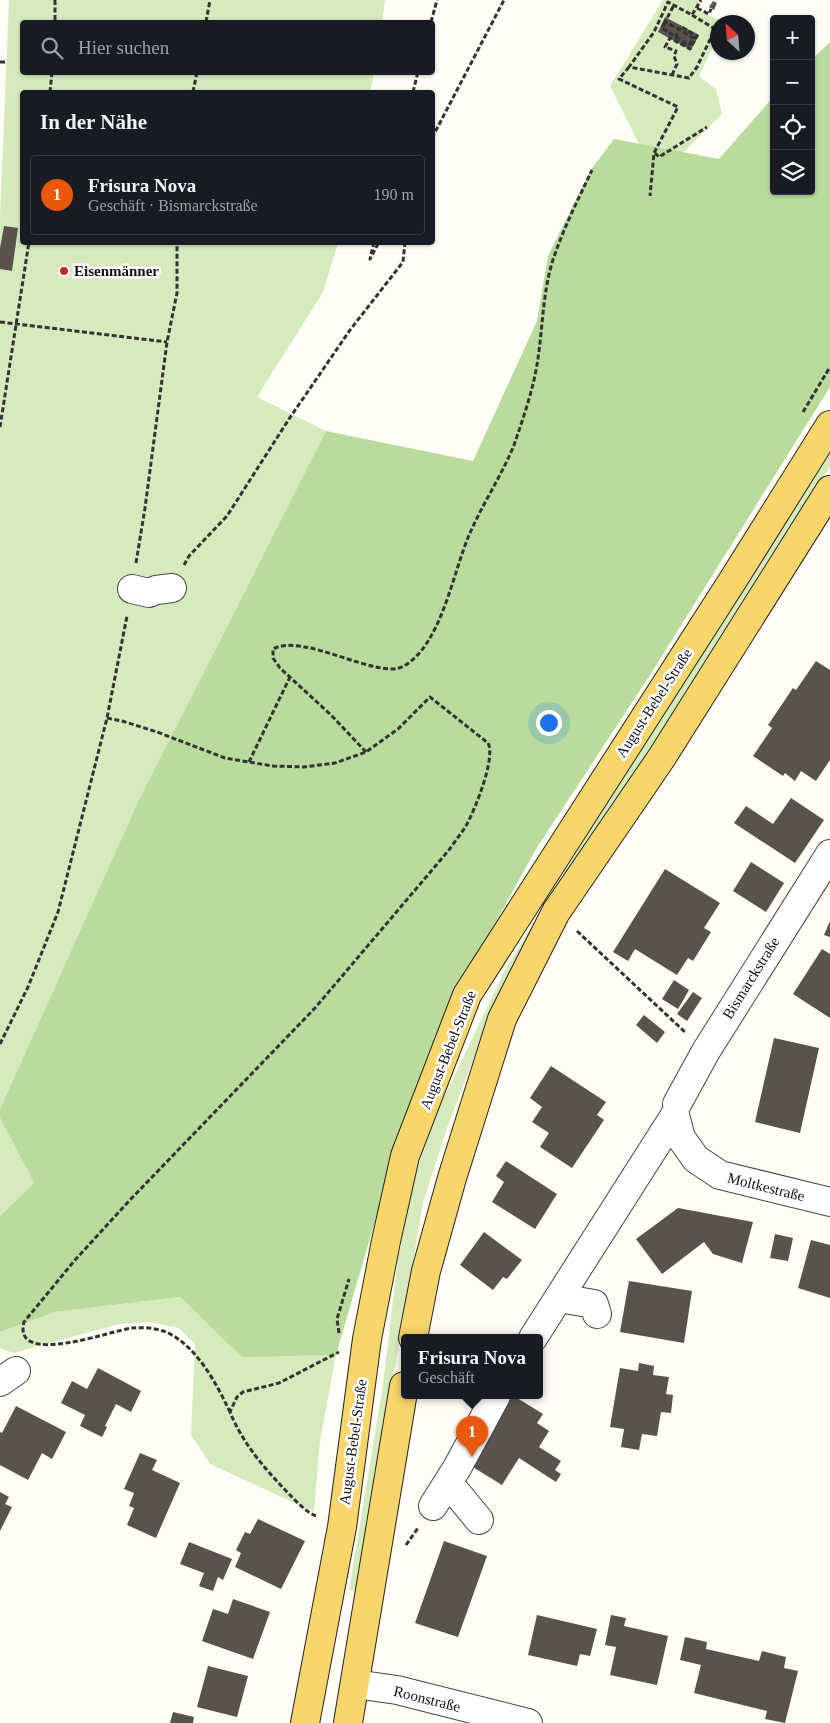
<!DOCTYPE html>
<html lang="de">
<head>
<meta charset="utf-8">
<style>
	body { margin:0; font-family:"Times New Roman",serif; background:#20242c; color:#f1f3f6 }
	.controls { position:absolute; right:15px; top:15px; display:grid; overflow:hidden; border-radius:5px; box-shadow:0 1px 4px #0004 }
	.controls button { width:45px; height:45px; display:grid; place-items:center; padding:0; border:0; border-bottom:1px solid #363941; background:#171b24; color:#f1f3f6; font:25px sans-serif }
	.compass { position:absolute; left:710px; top:15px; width:45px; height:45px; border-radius:50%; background:#171b24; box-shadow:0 1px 4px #0004; rotate:334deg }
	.you { position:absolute; left:548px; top:722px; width:18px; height:18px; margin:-12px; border:4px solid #fff; border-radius:50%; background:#1a73e8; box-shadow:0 0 0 8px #1a73e833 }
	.badge { display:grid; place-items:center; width:32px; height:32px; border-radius:50%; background:#ea580c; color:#fff; font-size:16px; font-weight:700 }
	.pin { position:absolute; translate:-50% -41px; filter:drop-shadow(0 1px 2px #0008) }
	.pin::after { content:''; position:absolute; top:26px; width:18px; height:15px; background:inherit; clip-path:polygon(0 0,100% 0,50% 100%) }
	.popup { position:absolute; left:401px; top:1334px; width:142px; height:65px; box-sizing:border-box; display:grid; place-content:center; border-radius:5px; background:#171b24; filter:drop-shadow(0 1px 4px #0005); font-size:16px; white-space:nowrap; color:#9ea1a6 }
	.popup b { font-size:19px; color:#f1f3f6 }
	.popup::after { content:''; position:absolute; left:50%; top:100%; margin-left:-10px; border:10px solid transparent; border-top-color:#171b24 }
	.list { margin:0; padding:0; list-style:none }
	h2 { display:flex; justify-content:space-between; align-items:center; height:65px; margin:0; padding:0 20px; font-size:21px }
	h2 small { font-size:16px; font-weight:400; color:#9ea1a6 }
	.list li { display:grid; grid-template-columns:32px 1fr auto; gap:15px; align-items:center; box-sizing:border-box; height:80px; margin:0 10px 10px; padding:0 10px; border:1px solid #363941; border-radius:5px }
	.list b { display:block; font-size:19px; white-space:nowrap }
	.list p { margin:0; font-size:16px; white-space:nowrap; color:#9ea1a6 }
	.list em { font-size:16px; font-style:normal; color:#9ea1a6 }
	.icon { flex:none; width:28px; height:28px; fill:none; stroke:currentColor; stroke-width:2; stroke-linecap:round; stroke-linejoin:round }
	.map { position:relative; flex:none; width:830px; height:1723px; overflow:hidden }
	.search { position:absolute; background:#171b24; box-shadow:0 1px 4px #0004; left:20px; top:20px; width:415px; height:55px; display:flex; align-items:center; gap:12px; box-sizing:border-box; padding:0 18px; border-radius:5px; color:#9ea1a6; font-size:19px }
	.panel { position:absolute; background:#171b24; box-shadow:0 1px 4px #0004; left:20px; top:90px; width:415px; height:155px; border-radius:5px }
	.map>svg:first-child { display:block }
	.green { fill:#d5ebbd }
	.forest { fill:#b9dc9c }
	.building { fill:#5a524d }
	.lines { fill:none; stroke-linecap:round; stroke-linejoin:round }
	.minor-casing { stroke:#444; stroke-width:30 }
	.major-casing { stroke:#222; stroke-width:30 }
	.path { stroke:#333; stroke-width:3; stroke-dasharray:5 2.5; stroke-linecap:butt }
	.minor { stroke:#fff; stroke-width:28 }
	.major { stroke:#f9d66b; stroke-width:28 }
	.poi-dot { fill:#c4262e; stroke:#fff; stroke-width:2 }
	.labels { text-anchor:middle; stroke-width:5; stroke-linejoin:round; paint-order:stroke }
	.poi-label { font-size:15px; font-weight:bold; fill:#111; stroke:#fff; text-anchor:start }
	.street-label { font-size:15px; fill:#111; stroke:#fff }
</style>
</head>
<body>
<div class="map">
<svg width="830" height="1723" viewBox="0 0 830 1723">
	<rect width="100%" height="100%" fill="#fffdf5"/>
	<path class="green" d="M9,0H385L382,22H22V72L374,73L370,92H22V242L338,243L323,292L257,397L326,431L137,804L0,1109V216Z
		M663,0H701L696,9L723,22H718L717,38L699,76L716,89L722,114L676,160H647L610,86Z
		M830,453V467L747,598L495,1011L478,1046L447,1128L423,1203L357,1590H349L383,1385L398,1258L415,1176L438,1110L506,968L589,832Z
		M0,1118L34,1183L0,1216Z
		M180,1297L242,1356L336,1355L320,1441L314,1512L210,1464L191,1435L195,1344L179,1328L149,1322L119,1324L13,1353L0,1348V1332L55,1312Z"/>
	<path class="forest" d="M830,42V387L650,675L536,849L457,992L406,1115L336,1355L242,1357L180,1297L55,1312L0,1332V1216L34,1183L0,1118V1109L137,804L326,431L473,461L537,321L548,256L590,171L614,139L719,159L774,96V191H811V60Z"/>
	<path class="building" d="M713,1L717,3L714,10L709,7Z
		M665,17L699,35L691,50L658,32Z
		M4,226L18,228L12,271L0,269V248Z
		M816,661L830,670V760L816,781L801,771L795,781L785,773L783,776L753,756L772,728L768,725L793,688L796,690Z
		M791,798L824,820L795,863L734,823L746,806L773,824Z
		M751,862L784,883L766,912L733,891Z
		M665,869L720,903L704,928L711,932L693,961L688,958L677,975L635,949L628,961L613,952Z
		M830,921V937L824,935Z
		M822,949L830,954V1018L793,994Z
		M674,980L689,990L678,1009L662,999Z
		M693,992L702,998L687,1021L677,1014Z
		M644,1015L665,1032L657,1043L636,1025Z
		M774,1038L819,1048L800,1133L755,1122Z
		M551,1066L606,1102L597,1115L604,1120L572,1168L540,1147L549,1133L532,1122L542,1107L530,1098Z
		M506,1161L557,1194L535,1229L492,1202L504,1182L496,1176Z
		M678,1208L753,1222L742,1263L713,1254L704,1242L662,1274L636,1239Z
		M484,1232L522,1260L507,1279L503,1277L493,1290L460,1265Z
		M775,1234L793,1238L788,1261L770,1258Z
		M811,1240L830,1245V1298L798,1288Z
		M629,1281L692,1291L684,1343L620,1332Z
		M639,1363L654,1366L653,1375L669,1377L666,1394L673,1395L671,1413L661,1412L657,1436L642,1434L639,1450L621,1447L624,1429L610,1427L620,1368L638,1371Z
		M98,1368L141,1391L131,1412L116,1404L105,1426L107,1427L102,1437L80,1426L85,1415L61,1403L72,1381L87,1389Z
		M504,1396H514L543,1414L537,1423L549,1431L539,1447L561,1461L555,1470L561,1474L556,1482L519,1458L502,1485L463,1461Z
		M16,1406L66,1432L52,1459L42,1453L28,1480L0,1465V1432L2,1433Z
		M140,1453L157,1460L152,1470L180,1483L156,1538L127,1525L134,1508L129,1506L134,1493L124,1489Z
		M0,1492L9,1497L5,1504L12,1507L0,1531Z
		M258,1519L305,1541L281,1589L235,1567L241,1553L236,1550L245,1532L250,1534Z
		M444,1541L487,1556L458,1637L415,1623Z
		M189,1542L232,1559L223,1580L218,1577L213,1591L199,1586L204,1573L180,1564Z
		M233,1599L270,1612L253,1659L202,1641L213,1609L228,1614Z
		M537,1615L597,1629L590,1656L580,1654L577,1666L528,1655Z
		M611,1615L626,1618L624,1626L668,1636L657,1685L610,1675L616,1647L605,1645Z
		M685,1637L707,1642L706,1649L759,1661L762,1651L786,1657L784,1668L798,1671L785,1723L765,1719L767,1711L694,1693L701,1665L680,1660Z
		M208,1666L248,1676L237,1717L197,1707Z
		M173,1712L194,1717L193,1723H170Z"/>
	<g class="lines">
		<g class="minor-casing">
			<path id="minor" d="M132,589L149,593L156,590L172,588
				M677,1104L706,1051L830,854
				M675,1115L681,1138L696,1159L720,1175L830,1202
				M559,1298L594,1304L597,1314
				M533,1338L675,1115
				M0,1382L16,1371
				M447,1484L456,1492L479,1520
				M433,1506L457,1468L496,1396
				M355,1684L397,1690L528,1723"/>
		</g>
		<g class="major-casing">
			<path id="major" d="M413,1338L426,1271L452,1178L502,1019L556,912L662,757L830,490
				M305,1723L342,1527L367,1339L386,1241L405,1156L467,995L733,580L830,425
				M348,1723L404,1386"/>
		</g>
		<path class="path" d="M55,0V22
			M697,8L709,14L711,9
			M692,15L715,29L697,67L689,78L629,67L654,32L668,2L692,15L701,0
			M206,22L210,0
			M431,22L437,0
			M665,22L662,28L676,37L679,29L665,22L674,5
			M676,37L689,45L693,38L679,29
			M0,62H7
			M629,67L619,79L678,107L654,153L650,196
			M672,75L677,64L674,56L676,51L665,47L670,38L690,49L697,36L680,26
			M50,92L52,72
			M193,92L197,72
			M413,92L418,72
			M432,138L504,0
			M655,153L659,157L707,127
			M374,242L370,259L379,242
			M0,322L167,342
			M803,412L830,367
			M0,427L29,242
			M136,563L145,508L167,342L177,293V242
			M184,565L189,556L227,516L289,419L350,330L403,262L405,242
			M107,718L122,721L157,732L225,758L273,766L304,767L335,763L366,752L398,729L430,697L488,743C496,758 475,809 467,824C462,833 455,841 449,850L315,1008L129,1201L75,1260L24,1322C12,1368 113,1330 132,1328C143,1327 156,1328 166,1332C197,1346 216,1383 230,1412
			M366,752L331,715L280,668L273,658V649C304,632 379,681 404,666C442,644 453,571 470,533C483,503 502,475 514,445C521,425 528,404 533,384C544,341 540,295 555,254C565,225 579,198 592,170
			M249,762L290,677
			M577,931L686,1033
			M0,1044L28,987L58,912L107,718L127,616
			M339,1333L337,1319L349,1279
			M316,1516C306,1512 297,1502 289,1494C265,1469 243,1444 230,1412L237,1397L243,1392L279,1383L339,1352
			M406,1545L418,1528"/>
		<use href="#minor" class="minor"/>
		<use href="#major" class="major"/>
	</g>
	<circle class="poi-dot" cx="64" cy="271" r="5"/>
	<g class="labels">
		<g class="poi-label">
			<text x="74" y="276">Eisenmänner</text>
		</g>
		<g class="street-label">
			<text transform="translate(654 703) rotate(-57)" y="5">August-Bebel-Straße</text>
			<text transform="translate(751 978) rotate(-58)" y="5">Bismarckstraße</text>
			<text transform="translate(448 1050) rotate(-68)" y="5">August-Bebel-Straße</text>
			<text transform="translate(766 1187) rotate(14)" y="5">Moltkestraße</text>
			<text transform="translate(353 1442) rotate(-82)" y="5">August-Bebel-Straße</text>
			<text transform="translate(427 1699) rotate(14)" y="5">Roonstraße</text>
		</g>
	</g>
</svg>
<div class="controls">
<button>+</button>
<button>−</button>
<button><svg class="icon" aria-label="locate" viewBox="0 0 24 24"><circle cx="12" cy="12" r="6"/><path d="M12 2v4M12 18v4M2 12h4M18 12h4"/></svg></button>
<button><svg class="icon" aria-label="layers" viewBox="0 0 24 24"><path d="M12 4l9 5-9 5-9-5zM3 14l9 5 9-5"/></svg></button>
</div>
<svg class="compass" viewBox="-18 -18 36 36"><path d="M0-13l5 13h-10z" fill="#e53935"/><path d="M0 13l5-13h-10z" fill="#9ea1a6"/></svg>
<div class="you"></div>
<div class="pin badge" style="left:472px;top:1457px">1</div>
<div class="popup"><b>Frisura Nova</b>Geschäft</div>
<div class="search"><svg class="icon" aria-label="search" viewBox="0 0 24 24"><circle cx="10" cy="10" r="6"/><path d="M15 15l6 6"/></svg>Hier suchen</div>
<section class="panel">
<h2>In der Nähe<small></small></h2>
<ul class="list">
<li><span class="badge">1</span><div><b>Frisura Nova</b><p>Geschäft · Bismarckstraße</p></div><em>190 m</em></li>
</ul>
</section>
</div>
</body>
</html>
